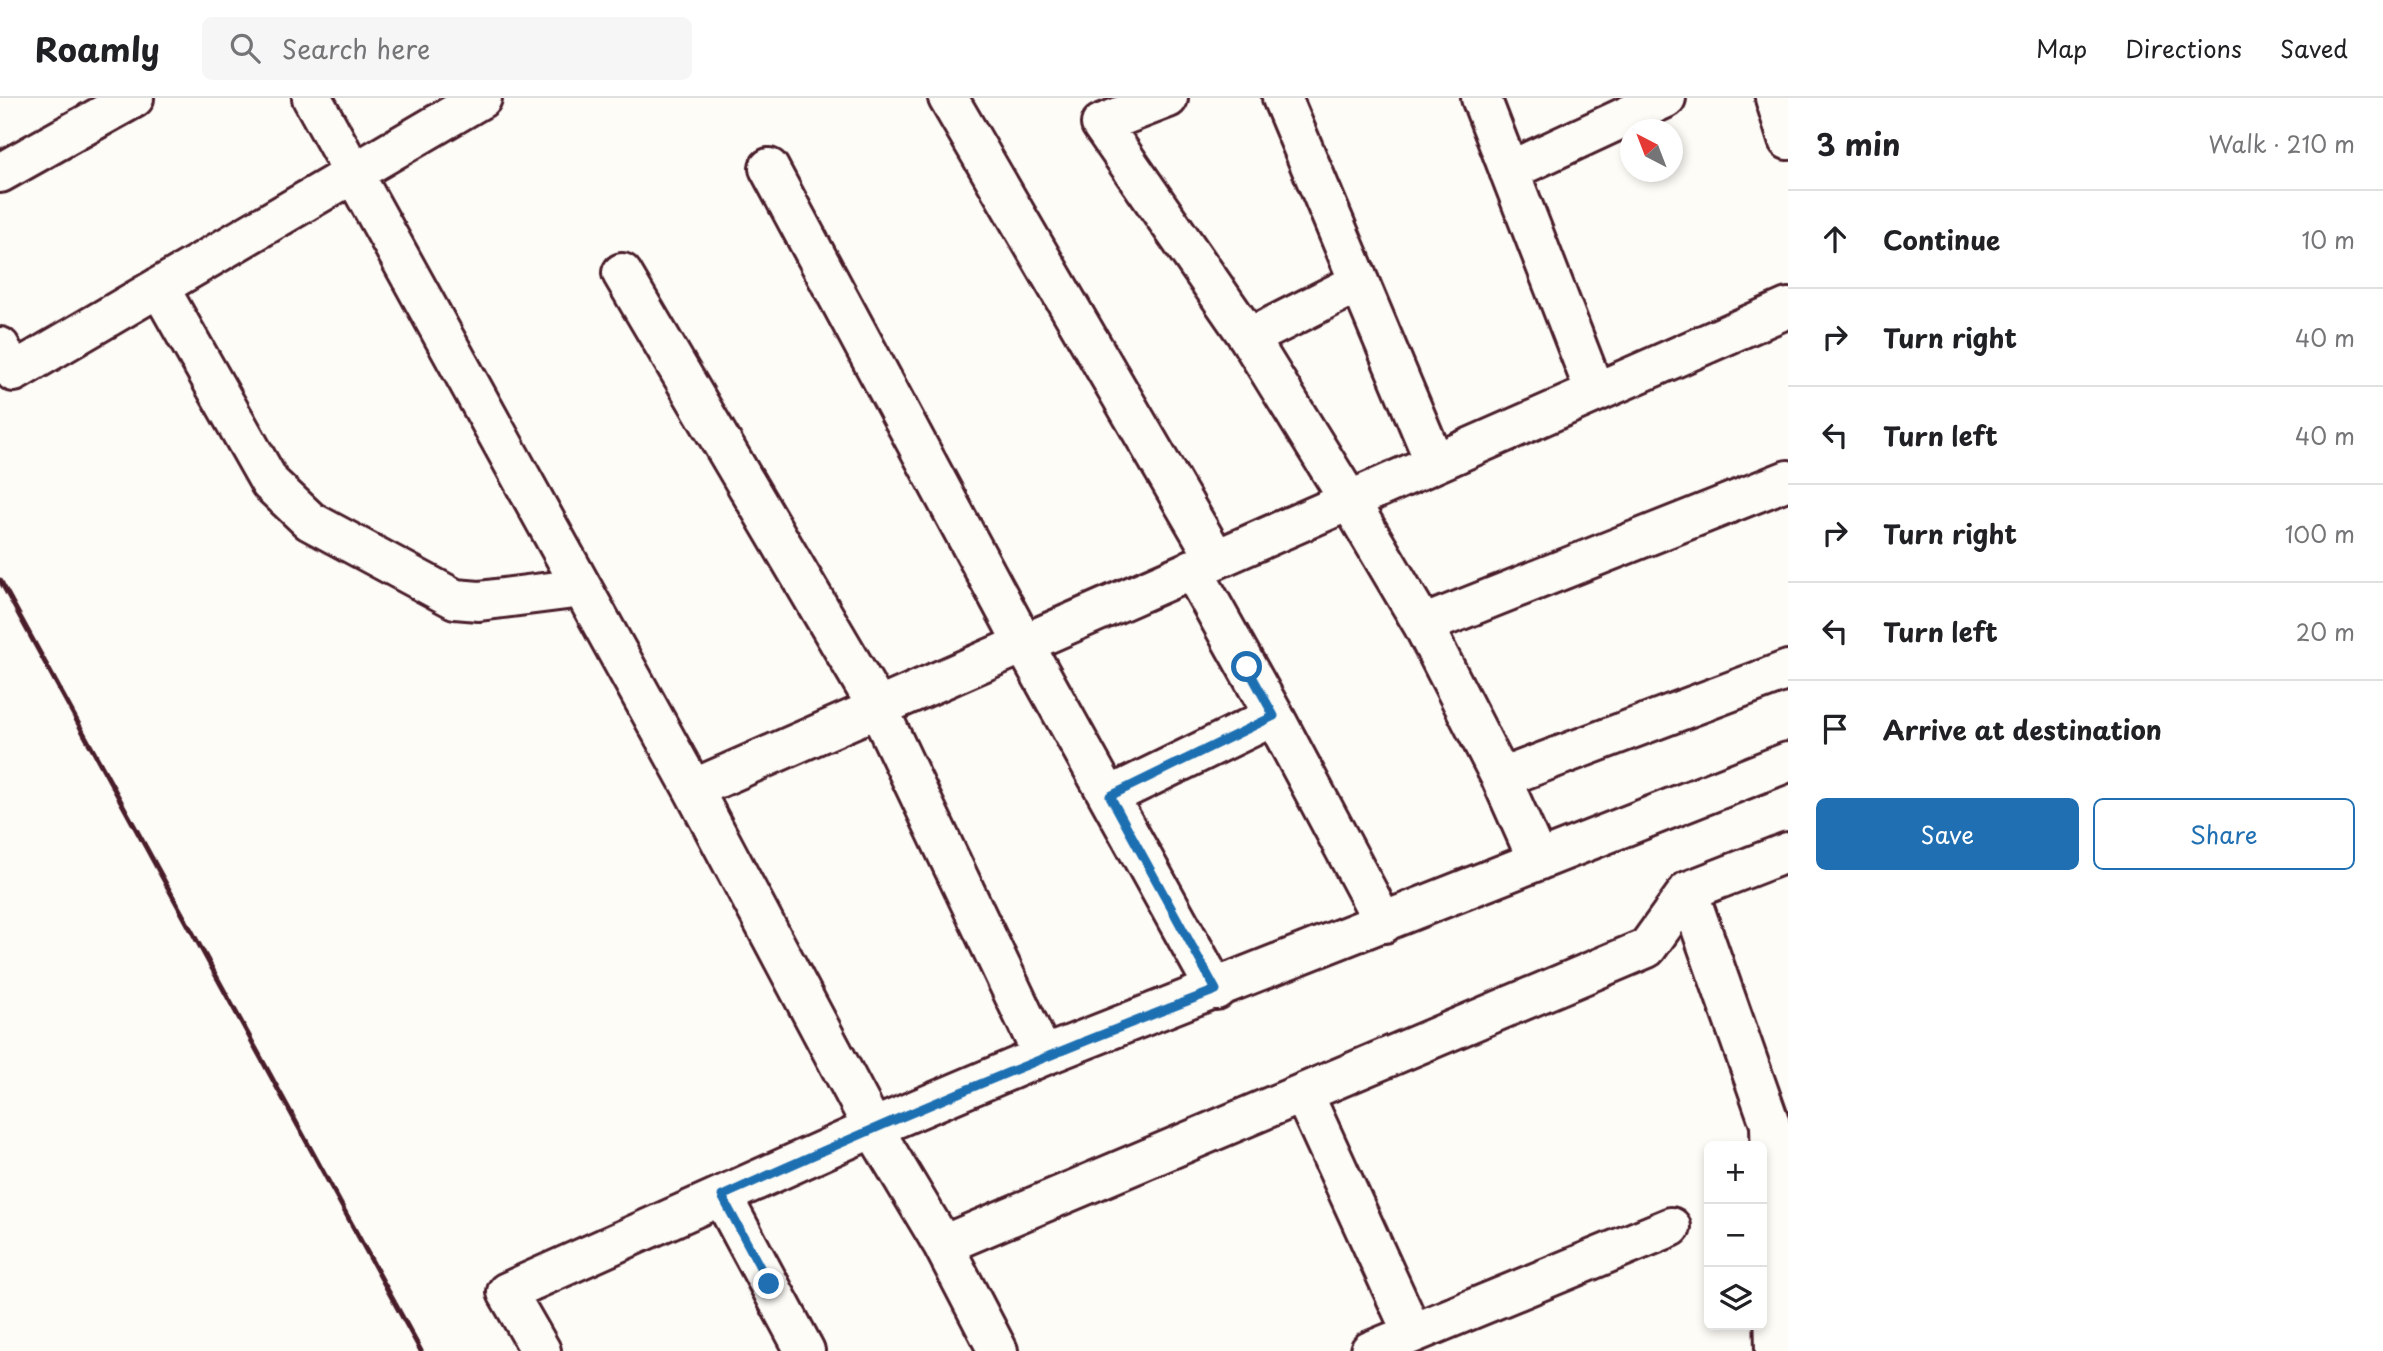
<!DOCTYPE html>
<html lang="en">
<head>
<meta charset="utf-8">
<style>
	body { margin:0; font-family:"Playpen Sans",sans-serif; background:#f6f6f6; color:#202124 }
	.controls { position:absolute; right:21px; bottom:21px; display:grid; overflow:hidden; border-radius:10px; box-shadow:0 4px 10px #0003 }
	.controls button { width:63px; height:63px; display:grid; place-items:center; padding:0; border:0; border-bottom:2px solid #e0e0e0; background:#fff; color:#202124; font:35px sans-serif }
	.compass { position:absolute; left:1620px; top:21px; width:63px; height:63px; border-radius:50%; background:#fff; box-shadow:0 4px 10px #0003; rotate:318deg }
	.stop { position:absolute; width:21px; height:21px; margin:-16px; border:5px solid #1f6fb2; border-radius:50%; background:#fff }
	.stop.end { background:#1f6fb2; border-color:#fff; box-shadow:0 2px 7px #0008 }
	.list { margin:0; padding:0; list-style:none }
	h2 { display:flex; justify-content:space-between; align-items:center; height:91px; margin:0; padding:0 28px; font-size:30px }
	h2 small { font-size:23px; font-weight:400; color:#757577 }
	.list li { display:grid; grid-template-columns:46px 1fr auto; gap:21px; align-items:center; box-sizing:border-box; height:98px; padding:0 28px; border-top:2px solid #e0e0e0 }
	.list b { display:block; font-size:26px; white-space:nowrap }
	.list em { font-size:23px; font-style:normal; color:#757577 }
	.actions { display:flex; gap:14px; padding:21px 28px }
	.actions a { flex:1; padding:16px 0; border:2px solid #1f6fb2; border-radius:10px; text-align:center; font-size:24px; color:#1f6fb2 }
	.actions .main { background:#1f6fb2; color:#fff }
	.icon { flex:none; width:38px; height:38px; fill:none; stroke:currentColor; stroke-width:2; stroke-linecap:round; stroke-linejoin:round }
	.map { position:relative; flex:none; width:1788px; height:1253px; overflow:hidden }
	header { display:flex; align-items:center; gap:42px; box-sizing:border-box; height:98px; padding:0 35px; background:#fff; border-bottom:2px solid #e0e0e0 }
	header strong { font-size:33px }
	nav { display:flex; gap:38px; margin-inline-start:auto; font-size:24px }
	.search { width:490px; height:63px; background:#f6f6f6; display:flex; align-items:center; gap:18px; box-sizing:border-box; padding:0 24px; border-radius:10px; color:#757577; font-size:26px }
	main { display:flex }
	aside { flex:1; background:#fff }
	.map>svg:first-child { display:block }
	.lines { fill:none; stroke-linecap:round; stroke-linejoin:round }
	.minor-casing { stroke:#4a1f2b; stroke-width:44 }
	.minor { stroke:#fdfcf7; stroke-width:38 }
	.rail { stroke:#4a1f2b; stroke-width:5 }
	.route { stroke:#1f6fb2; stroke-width:9 }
</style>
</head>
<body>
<header>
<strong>Roamly</strong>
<div class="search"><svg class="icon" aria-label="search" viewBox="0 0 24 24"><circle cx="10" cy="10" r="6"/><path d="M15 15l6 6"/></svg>Search here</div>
<nav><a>Map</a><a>Directions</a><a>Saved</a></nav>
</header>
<main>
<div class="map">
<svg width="1788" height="1253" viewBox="0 0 1788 1253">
	<rect width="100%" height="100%" fill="#fdfcf7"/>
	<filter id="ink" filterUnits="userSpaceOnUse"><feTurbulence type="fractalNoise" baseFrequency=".0143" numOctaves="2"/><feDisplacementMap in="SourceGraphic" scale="14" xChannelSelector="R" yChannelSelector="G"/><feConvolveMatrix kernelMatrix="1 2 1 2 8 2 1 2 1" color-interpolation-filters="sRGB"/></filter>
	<g filter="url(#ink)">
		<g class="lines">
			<g class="minor-casing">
				<path id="minor" d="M312,0L693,691L873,1030L943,1147L998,1253
					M948,0L1216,461
					M1168,0L1101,26L1249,240L1349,402L1423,527L1501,680L1538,763
					M1282,0L1435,365
					M1481,0L1595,294
					M1775,0L1788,42
					M769,70L1024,546L1216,892
					M1509,73L1666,0
					M0,75L134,0
					M622,175L878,610L1043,958
					M159,189L270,385L310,423L455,501L479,503L582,490
					M1249,240L1358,185
					M0,249L14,274L482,0
					M1192,471L1274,618L1384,825
					M1423,527L1788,382
					M1501,680L1788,572
					M693,691L1788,210
					M1110,698L1274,618
					M1688,793L1770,1026L1775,1253
					M1303,995L1412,1234
					M722,1098L805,1253
					M943,1147L1647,850L1688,793L1788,754
					M541,1253L507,1194L873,1030L1043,958L1788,664
					M1370,1253L1671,1129"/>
			</g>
			<use href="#minor" class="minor"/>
			<path class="rail" d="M0,482L421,1253"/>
		</g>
	</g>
	<g class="lines" filter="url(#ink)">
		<path class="route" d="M769,1186L722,1098C885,1024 1049,956 1216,892L1110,698L1274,618L1247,569"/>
	</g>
</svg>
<div class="controls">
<button>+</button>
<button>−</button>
<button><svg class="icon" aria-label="layers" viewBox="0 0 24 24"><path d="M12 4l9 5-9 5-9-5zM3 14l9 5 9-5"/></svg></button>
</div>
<svg class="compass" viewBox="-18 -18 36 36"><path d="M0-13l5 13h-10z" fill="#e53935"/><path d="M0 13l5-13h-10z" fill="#757577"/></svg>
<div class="stop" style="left:1247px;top:569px"></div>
<div class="stop end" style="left:769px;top:1186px"></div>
</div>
<aside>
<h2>3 min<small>Walk · 210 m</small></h2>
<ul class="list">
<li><svg class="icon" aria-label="ahead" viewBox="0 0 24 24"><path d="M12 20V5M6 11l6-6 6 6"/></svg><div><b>Continue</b></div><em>10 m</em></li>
<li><svg class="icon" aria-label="right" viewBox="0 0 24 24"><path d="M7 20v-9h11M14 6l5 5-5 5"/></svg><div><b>Turn right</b></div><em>40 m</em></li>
<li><svg class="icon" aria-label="left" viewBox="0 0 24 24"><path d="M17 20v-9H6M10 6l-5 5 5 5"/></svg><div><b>Turn left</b></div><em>40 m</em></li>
<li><svg class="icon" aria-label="right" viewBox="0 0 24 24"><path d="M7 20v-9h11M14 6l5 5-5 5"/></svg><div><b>Turn right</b></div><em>100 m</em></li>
<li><svg class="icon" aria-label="left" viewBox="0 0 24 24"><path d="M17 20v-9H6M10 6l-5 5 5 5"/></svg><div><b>Turn left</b></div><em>20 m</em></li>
<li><svg class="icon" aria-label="arrive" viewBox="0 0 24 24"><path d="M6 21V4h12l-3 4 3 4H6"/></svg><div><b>Arrive at destination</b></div></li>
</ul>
<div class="actions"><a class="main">Save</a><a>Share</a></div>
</aside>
</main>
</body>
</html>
